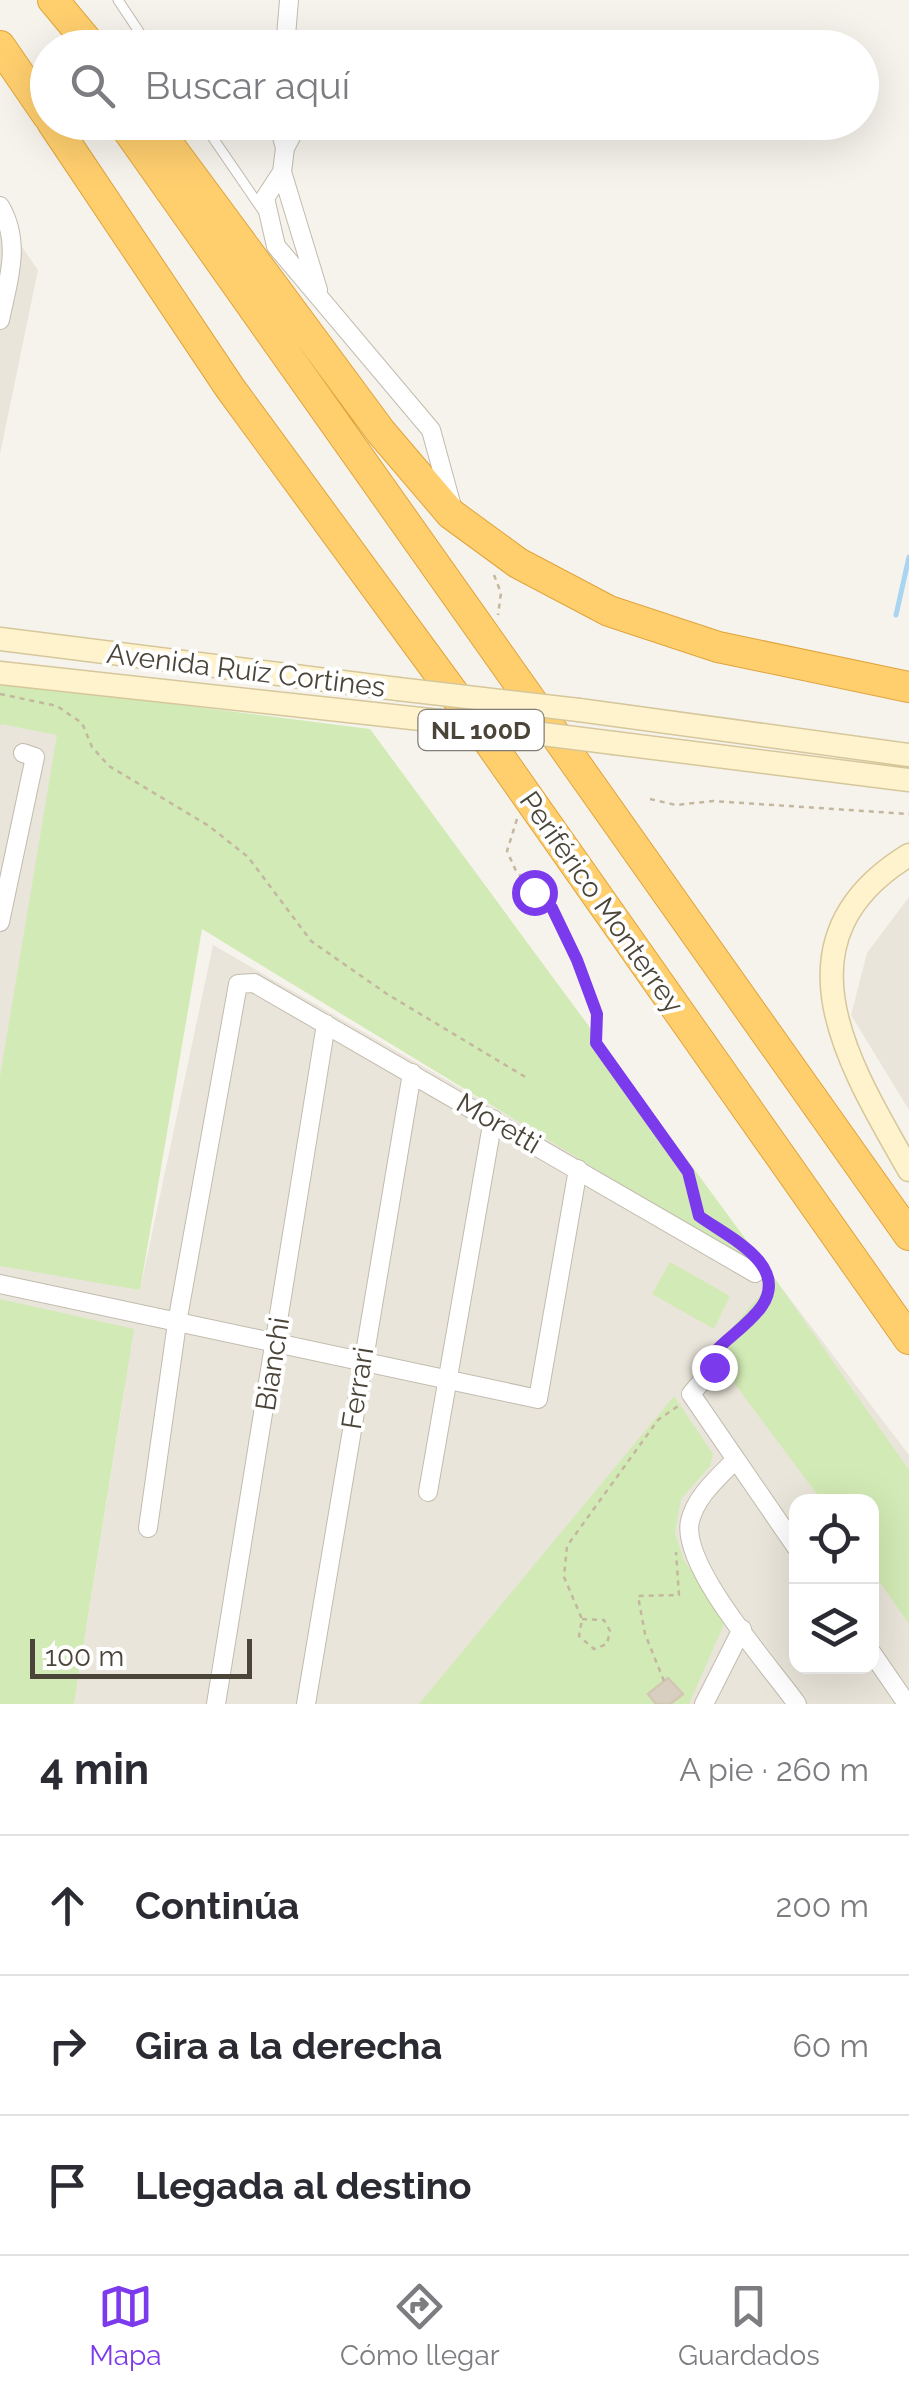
<!DOCTYPE html>
<html lang="es">
<head>
<meta charset="utf-8">
<style>
	body { margin:0; font-family:Raleway,sans-serif; background:#f7f7f7; color:#2b2b33 }
	.controls { position:absolute; right:30px; bottom:30px; display:grid; overflow:hidden; border-radius:20px; box-shadow:0 10px 40px #0002 }
	.controls button { width:90px; height:90px; display:grid; place-items:center; padding:0; border:0; border-bottom:2px solid #e1e1e2; background:#fff; color:#2b2b33; font:50px sans-serif }
	.scale { position:absolute; left:30px; bottom:25px; width:222px; box-sizing:border-box; padding-left:10px; border:5px solid #4b4439; border-top:0; font-size:28px; line-height:35px; white-space:nowrap; color:#4b4439; -webkit-text-stroke:8px #fff; paint-order:stroke }
	.stop { position:absolute; width:30px; height:30px; margin:-22px; border:8px solid #7c3aed; border-radius:50%; background:#fff }
	.stop.end { background:#7c3aed; border-color:#fff; box-shadow:0 2px 10px #0008 }
	.list { margin:0; padding:0; list-style:none }
	h2 { display:flex; justify-content:space-between; align-items:center; height:130px; margin:0; padding:0 40px; font-size:42px }
	h2 small { font-size:32px; font-weight:400; color:#7c7c81 }
	.list li { display:grid; grid-template-columns:65px 1fr auto; gap:30px; align-items:center; box-sizing:border-box; height:140px; padding:0 40px; border-top:2px solid #e1e1e2 }
	.list b { display:block; font-size:38px; white-space:nowrap }
	.list em { font-size:32px; font-style:normal; color:#7c7c81 }
	.icon { flex:none; width:55px; height:55px; fill:none; stroke:currentColor; stroke-width:2; stroke-linecap:round; stroke-linejoin:round }
	.map { position:relative; flex:none; width:909px; height:1704px; overflow:hidden }
	.search { position:absolute; background:#fff; box-shadow:0 10px 40px #0002; left:30px; right:30px; top:30px; height:110px; display:flex; align-items:center; gap:25px; box-sizing:border-box; padding:0 35px; border-radius:55px; color:#7c7c81; font-size:38px }
	.sheet { height:550px; background:#fff }
	nav { display:flex; justify-content:space-around; align-items:center; box-sizing:border-box; height:140px; border-top:2px solid #e1e1e2; background:#fff; font-size:28px; color:#7c7c81 }
	nav a { display:grid; justify-items:center; gap:5px }
	nav .on { color:#7c3aed }
	.map>svg:first-child { display:block }
	.residential { fill:#eae5da; fill-rule:evenodd }
	.green { fill:#d2eab5 }
	.lines { fill:none; stroke-linecap:round; stroke-linejoin:round }
	.stream { stroke:#a9d4f2; stroke-width:5 }
	.building { fill:#d8cfc1; stroke:#d3c7b4; stroke-width:2.5 }
	.lane-casing { stroke:#c2bbae; stroke-width:11 }
	.street-casing { stroke:#c2bbae; stroke-width:20 }
	.secondary-casing { stroke:#d6c79b; stroke-width:25 }
	.highway-casing { stroke:#e0a43c; stroke-width:32 }
	.path { stroke:#c4b79f; stroke-width:2.5; stroke-dasharray:5 5; stroke-linecap:butt }
	.lane { stroke:#fff; stroke-width:9 }
	.street { stroke:#fff; stroke-width:18 }
	.secondary { stroke:#fff3cd; stroke-width:22 }
	.highway { stroke:#ffcf6e; stroke-width:30 }
	.secondary-bridge-casing { stroke:#d6c79b; stroke-width:25; stroke-linecap:butt }
	.secondary-bridge { stroke:#fff3cd; stroke-width:22 }
	.route { stroke:#7c3aed; stroke-width:12 }
	.labels { text-anchor:middle; stroke-width:8; stroke-linejoin:round; paint-order:stroke }
	.shield { fill:#fff; stroke:#817c74; stroke-width:2.5 }
	.shield-label { font-size:25px; font-weight:bold; fill:#4b4439 }
	.street-label { font-size:28px; fill:#4b4439; stroke:#fff }
</style>
</head>
<body>
<div class="map">
<svg width="909" height="1704" viewBox="0 0 909 1704">
	<rect width="100%" height="100%" fill="#f6f3ec"/>
	<path class="residential" d="M0,215L38,270L0,454Z
		M0,704L84,714L0,1212Z
		M909,897V1110L851,1015L867,953Z
		M213,945L720,1238L775,1279L909,1455V1704H74L125,1387L0,1366V1260L140,1290ZM796,1502H872V1666H796Z"/>
	<path class="green" d="M0,682L370,729L775,1279L909,1470V1624L872,1571V1502L822,1501L711,1352L775,1278L202,929L140,1290L0,1266V1077L57,735L1,724L0,728Z
		M670,1262L730,1296L714,1329L652,1294Z
		M0,1299L134,1329L74,1704H0Z
		M674,1396L713,1454L710,1466L681,1499L675,1533L684,1560L725,1622L689,1704H419Z"/>
	<g class="lines">
		<path class="stream" d="M896,615L909,557"/>
	</g>
	<path class="building" d="M668,1678L683,1694L670,1704H656L648,1694Z"/>
	<g class="lines">
		<g class="lane-casing">
			<path id="lane" d="M118,0L150,48
				M202,122L263,211"/>
		</g>
		<g class="street-casing">
			<path id="street" d="M285,48L289,0
				M278,122L285,148L282,172L318,290
				M285,148L299,122
				M282,172L265,198L276,246L431,430L451,503
				M0,206C22,243 8,281 0,320
				M0,922L35,757L23,753
				M0,1284L538,1399L578,1169
				M714,1367L691,1394L796,1547
				M735,1460C718,1478 696,1496 690,1521C680,1566 770,1666 797,1704
				M428,1492L493,1119
				M148,1528L177,1323L238,984L254,983L755,1273
				M872,1653L907,1704
				M216,1704L326,1024
				M306,1704L412,1073
				M704,1704L742,1629"/>
		</g>
		<g class="secondary-casing">
			<path id="secondary" d="M0,639L398,689
				M0,673L439,721
				M579,710L909,755
				M614,743L909,780
				M909,855C770,940 849,1065 909,1170"/>
		</g>
		<g class="highway-casing">
			<path id="highway" d="M53,0L93,48
				M0,46L48,116
				M52,122L230,388L487,739L909,1339
				M122,122L909,1235
				M152,122L381,432L451,514L518,563L609,611L718,647L909,687"/>
		</g>
		<path class="path" d="M494,575L501,593L498,615
			M0,694L57,706L82,723L92,747L109,766L209,826L248,857L311,941L387,994L527,1078
			M650,799L676,805L713,801L909,814
			M517,819L507,851L516,871L551,908L588,986L597,1014L596,1043L688,1172L699,1216L729,1238
			M714,1352L762,1306L769,1282
			M582,1619L604,1620L610,1631L607,1644L594,1649L579,1636L582,1619L564,1577L567,1546L658,1420L678,1406
			M664,1681L645,1634L638,1596L679,1595L676,1552"/>
		<use href="#lane" class="lane"/>
		<use href="#street" class="street"/>
		<use href="#secondary" class="secondary"/>
		<use href="#highway" class="highway"/>
		<g class="secondary-bridge-casing">
			<path id="secondary-bridge" d="M398,689L579,710
				M439,721L614,743"/>
		</g>
		<use href="#secondary-bridge" class="secondary-bridge"/>
	</g>
	<g class="lines">
		<path class="route" d="M534,892L552,908L577,960L597,1014L596,1043L688,1172L699,1216C726,1236 790,1264 762,1306C748,1326 726,1338 711,1356L714,1367"/>
	</g>
	<g class="labels">
		<rect class="shield" x="418.5" y="710" width="125" height="40" rx="8"/>
		<g class="shield-label">
			<text x="481" y="739">NL 100D</text>
		</g>
		<g class="street-label">
			<text transform="translate(246 670) rotate(7)" y="10">Avenida Ruíz Cortines</text>
			<text transform="translate(602 902) rotate(55)" y="10">Periférico Monterrey</text>
			<text transform="translate(499 1123) rotate(30)" y="10">Moretti</text>
			<text transform="translate(272 1364) rotate(-81)" y="10">Bianchi</text>
			<text transform="translate(357 1388) rotate(-81)" y="10">Ferrari</text>
		</g>
	</g>
</svg>
<div class="controls">
<button><svg class="icon" aria-label="locate" viewBox="0 0 24 24"><circle cx="12" cy="12" r="6"/><path d="M12 2v4M12 18v4M2 12h4M18 12h4"/></svg></button>
<button><svg class="icon" aria-label="layers" viewBox="0 0 24 24"><path d="M12 4l9 5-9 5-9-5zM3 14l9 5 9-5"/></svg></button>
</div>
<div class="scale">100 m</div>
<div class="stop" style="left:534px;top:892px"></div>
<div class="stop end" style="left:714px;top:1367px"></div>
<div class="search"><svg class="icon" aria-label="search" viewBox="0 0 24 24"><circle cx="10" cy="10" r="6"/><path d="M15 15l6 6"/></svg>Buscar aquí</div>
</div>
<section class="sheet">
<h2>4 min<small>A pie · 260 m</small></h2>
<ul class="list">
<li><svg class="icon" aria-label="ahead" viewBox="0 0 24 24"><path d="M12 20V5M6 11l6-6 6 6"/></svg><div><b>Continúa</b></div><em>200 m</em></li>
<li><svg class="icon" aria-label="right" viewBox="0 0 24 24"><path d="M7 20v-9h11M14 6l5 5-5 5"/></svg><div><b>Gira a la derecha</b></div><em>60 m</em></li>
<li><svg class="icon" aria-label="arrive" viewBox="0 0 24 24"><path d="M6 21V4h12l-3 4 3 4H6"/></svg><div><b>Llegada al destino</b></div></li>
</ul>
</section>
<nav>
<a class="on"><svg class="icon" aria-label="map" viewBox="0 0 24 24"><path d="M3 6l6-2 6 2 6-2v14l-6 2-6-2-6 2zM9 4v14M15 6v14"/></svg>Mapa</a>
<a><svg class="icon" aria-label="directions" viewBox="0 0 24 24"><path d="M12 3l9 9-9 9-9-9zM9 14v-3h6M13 9l2 2-2 2"/></svg>Cómo llegar</a>
<a><svg class="icon" aria-label="saved" viewBox="0 0 24 24"><path d="M7 4h10v16l-5-4-5 4z"/></svg>Guardados</a>
</nav>
</body>
</html>
